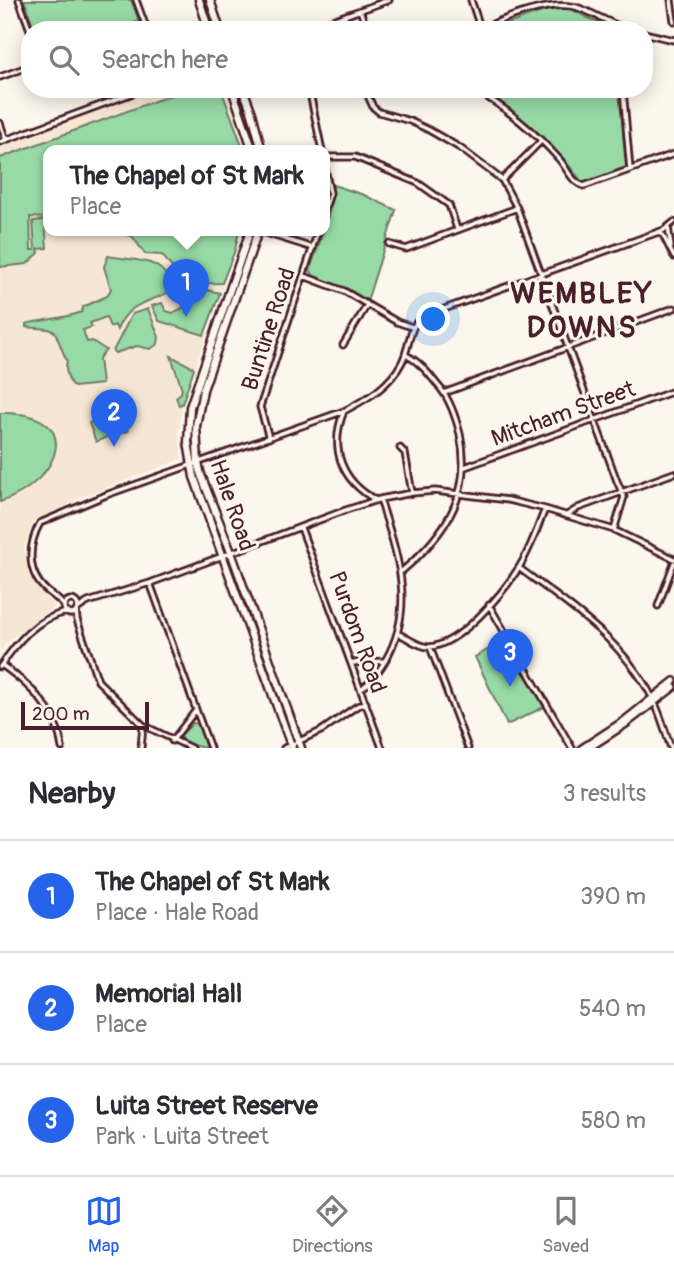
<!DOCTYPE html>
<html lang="en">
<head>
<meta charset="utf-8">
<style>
	body { margin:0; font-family:Pangolin,sans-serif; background:#f2f2f3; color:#2b2b33 }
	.scale { position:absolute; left:21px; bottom:18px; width:128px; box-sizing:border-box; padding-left:7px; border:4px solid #4a1f2b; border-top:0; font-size:19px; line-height:24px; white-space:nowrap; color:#4a1f2b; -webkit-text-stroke:5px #fbf7ec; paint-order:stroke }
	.you { position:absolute; left:434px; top:320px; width:24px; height:24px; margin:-18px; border:5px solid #fff; border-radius:50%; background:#1a73e8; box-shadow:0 0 0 10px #1a73e833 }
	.badge { display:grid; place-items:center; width:46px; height:46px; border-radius:50%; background:#2563eb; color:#fff; font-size:23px; font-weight:700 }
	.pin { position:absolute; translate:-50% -58px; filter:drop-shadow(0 2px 4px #0008) }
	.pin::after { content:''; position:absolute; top:37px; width:24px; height:21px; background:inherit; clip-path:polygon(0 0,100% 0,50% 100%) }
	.popup { position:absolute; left:43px; top:145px; width:287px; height:91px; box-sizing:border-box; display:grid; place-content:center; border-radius:14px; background:#fff; filter:drop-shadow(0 2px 5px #0005); font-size:23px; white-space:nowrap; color:#7c7c81 }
	.popup b { font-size:26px; color:#2b2b33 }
	.popup::after { content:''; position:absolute; left:50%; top:100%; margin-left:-14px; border:14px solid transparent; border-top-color:#fff }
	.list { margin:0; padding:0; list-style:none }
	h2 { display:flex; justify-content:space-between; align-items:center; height:91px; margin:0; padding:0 28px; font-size:30px }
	h2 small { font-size:23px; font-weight:400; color:#7c7c81 }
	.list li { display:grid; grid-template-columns:46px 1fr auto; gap:21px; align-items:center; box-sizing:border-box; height:112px; padding:0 28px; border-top:2px solid #e1e1e2 }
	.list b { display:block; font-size:26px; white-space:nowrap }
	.list p { margin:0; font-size:23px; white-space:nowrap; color:#7c7c81 }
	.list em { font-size:23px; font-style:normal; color:#7c7c81 }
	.icon { flex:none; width:38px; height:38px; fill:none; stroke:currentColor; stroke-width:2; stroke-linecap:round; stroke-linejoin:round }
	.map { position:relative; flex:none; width:674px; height:748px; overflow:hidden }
	.search { position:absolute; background:#fff; box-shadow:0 4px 18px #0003; left:21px; right:21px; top:21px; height:77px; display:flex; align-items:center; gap:18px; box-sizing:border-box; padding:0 24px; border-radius:28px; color:#7c7c81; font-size:26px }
	.sheet { height:427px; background:#fff }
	nav { display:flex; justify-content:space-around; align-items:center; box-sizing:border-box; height:98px; border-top:2px solid #e1e1e2; background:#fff; font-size:19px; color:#7c7c81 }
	nav a { display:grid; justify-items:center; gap:4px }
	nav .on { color:#2563eb }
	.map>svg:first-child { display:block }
	.built { fill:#f6e7d4 }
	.green { fill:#97daa6; stroke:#707c68; stroke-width:2 }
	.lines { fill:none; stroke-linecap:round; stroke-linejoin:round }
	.minor-casing { stroke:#4a1f2b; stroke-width:9 }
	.secondary-casing { stroke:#4a1f2b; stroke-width:10 }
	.primary-casing { stroke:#4a1f2b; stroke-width:11 }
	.minor { stroke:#fbf7ec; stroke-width:3.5 }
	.secondary { stroke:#fbf7ec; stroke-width:5 }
	.primary { stroke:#fbf7ec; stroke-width:6 }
	.labels { text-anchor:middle; stroke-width:6; stroke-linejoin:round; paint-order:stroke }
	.street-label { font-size:23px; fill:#4a1f2b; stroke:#fbf7ec }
	.district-label { font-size:30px; font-weight:bold; letter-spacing:2px; fill:#4a1f2b; stroke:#fbf7ec }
</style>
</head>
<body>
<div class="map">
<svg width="674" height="748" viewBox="0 0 674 748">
	<rect width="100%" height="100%" fill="#fbf7ec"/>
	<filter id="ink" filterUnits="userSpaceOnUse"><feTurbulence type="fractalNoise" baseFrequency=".0143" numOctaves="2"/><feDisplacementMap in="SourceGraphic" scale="14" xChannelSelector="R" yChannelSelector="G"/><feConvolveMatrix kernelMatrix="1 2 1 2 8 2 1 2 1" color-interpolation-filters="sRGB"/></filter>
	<g filter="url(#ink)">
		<path class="built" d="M156,89H225L237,118L246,151H48V231H242L182,406L179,431L182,459L85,496L33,522L24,547L30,577L55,607L16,635L5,644L0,653V144Z"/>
		<path class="green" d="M24,0H131L139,21L115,30H35Z
			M568,8L613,30H491L547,10Z
			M187,89H221L244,151H48V218L30,217L31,250H35L33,221L45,220L47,248L38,249L39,253L27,264L0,267V158Z
			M481,89H619L626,167L583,183L563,158L496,98Z
			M333,185L364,195L396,210L367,301L314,276L310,270C319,242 332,215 333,185Z
			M111,231H239L235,250L222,283L185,284L162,255L145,254L132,236Z
			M108,256C137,262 162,255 173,289C159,300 137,301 126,315C122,319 119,325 117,330L115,325L110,327L106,317L90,323L92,327L83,330L87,342L92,341L106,350L99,358L102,384L74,387C69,383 64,369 67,362L55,332L49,329L26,327V324C46,319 63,319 82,312L83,307L107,296L111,289L104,267Z
			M207,290L220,293L204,335L159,321L152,306L162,303L166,311L173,313L198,300Z
			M148,309L159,337L158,344L150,349L137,346L115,353L113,351L132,314Z
			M171,356L194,368L182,404L179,405L176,397L181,393L182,389Z
			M121,411L128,431L118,434L117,432L96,442L89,423Z
			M0,413C87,411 61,482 0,502Z
			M505,640L544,707L507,725L475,657Z
			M193,723L198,724L205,745L204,748L184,743L181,740V735Z"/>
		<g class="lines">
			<g class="minor-casing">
				<path id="minor" d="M19,0L30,30
					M136,0L147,30
					M471,0L481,30
					M671,0L674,21
					M360,10L367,30
					M482,29C504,18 551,0 576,7C595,13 611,25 631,30
					M133,30L146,25
					M304,30L389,0
					M644,33L674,40
					M0,77L30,66
					M315,89L310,93L322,151
					M365,89L373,107L379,112L410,121L429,130L460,148L502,180L517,208L617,481L624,497L614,530
					M473,89C502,104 537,134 559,159C567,168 571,182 584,186L674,154
					M623,89L630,170
					M0,123L6,140
					M0,142L144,89
					M324,157H355L418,183L449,205L457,229
					M324,164L330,193L324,212
					M502,180L540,142
					M668,227L671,247
					M259,231L313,248
					M659,233L663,235L674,257
					M389,244L406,249L517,208
					M304,276L344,291L397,322L412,327
					M343,345L367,305
					M444,393L674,308
					M344,411C329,448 341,481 376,500
					M269,438L260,407L318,231
					M400,448L405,453L412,493
					M465,467L674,391
					M567,515L578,508L674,473
					M301,528L382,748
					M519,568C569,605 622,640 652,697C660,712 665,731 671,748
					M402,571C446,534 473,493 460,434C456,418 451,402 441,389C430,376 422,363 406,355
					M150,583L210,748
					M64 607a7 7 0 1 1 14 0a7 7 0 1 1-14 0Z
					M489,605L572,748
					M64,606C59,599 53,596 47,591C26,573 28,545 40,523L106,495L344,411C367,399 390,386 402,362C410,347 408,327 422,317L664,230L674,222
					M658,606L674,563
					M77,609L88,602L150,583L346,510L380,499L412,493L435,491L508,500L545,509L614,530L674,559
					M76,611L77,620L98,681L143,725L191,748
					M399,634C408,638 419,647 429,647C460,645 503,593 518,569C530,551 537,529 545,509
					M430,647L468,748
					M352,663L385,661
					M2,665C31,686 57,710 62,748
					M0,667C16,643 36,618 67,612
					M361,689C372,682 378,672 385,661C417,607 397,554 380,499
					M172,741L196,710
					M141,748L143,725
					M284,748L321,731L357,706L366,703"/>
			</g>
			<g class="secondary-casing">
				<path id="secondary" d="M582,748L625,720L674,681
					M589,748L626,724L674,687"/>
			</g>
			<g class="primary-casing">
				<path id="primary" d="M199,0L209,30
					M210,0L220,30
					M232,89L253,151
					M243,89L252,113L262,151
					M250,231L190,407L188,442L194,477L292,748
					M258,231L203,390L196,426L198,463L201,475L231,552L301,748"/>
			</g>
			<use href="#minor" class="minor"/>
			<use href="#secondary" class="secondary"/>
			<use href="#primary" class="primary"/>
		</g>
	</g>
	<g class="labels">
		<g class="street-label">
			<text transform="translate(268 329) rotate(-72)" y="8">Buntine Road</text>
			<text transform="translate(563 413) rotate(-20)" y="8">Mitcham Street</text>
			<text transform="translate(233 505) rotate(71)" y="8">Hale Road</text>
			<text transform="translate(358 632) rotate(70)" y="8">Purdom Road</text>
		</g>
		<g class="district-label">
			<text x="582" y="303">WEMBLEY<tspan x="582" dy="34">DOWNS</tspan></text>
		</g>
	</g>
</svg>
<div class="scale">200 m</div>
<div class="you"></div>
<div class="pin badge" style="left:186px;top:317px">1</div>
<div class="popup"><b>The Chapel of St Mark</b>Place</div>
<div class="pin badge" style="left:114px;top:447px">2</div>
<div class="pin badge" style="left:510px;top:687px">3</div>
<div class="search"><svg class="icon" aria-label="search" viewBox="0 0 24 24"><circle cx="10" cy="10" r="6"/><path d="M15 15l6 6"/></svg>Search here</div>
</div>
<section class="sheet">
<h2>Nearby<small>3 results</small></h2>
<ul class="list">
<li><span class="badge">1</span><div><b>The Chapel of St Mark</b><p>Place · Hale Road</p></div><em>390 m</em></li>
<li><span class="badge">2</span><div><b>Memorial Hall</b><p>Place</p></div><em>540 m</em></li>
<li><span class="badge">3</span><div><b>Luita Street Reserve</b><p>Park · Luita Street</p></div><em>580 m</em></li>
</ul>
</section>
<nav>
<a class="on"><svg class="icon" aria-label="map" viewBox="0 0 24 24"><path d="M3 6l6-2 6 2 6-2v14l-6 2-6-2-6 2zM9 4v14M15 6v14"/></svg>Map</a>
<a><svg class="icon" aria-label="directions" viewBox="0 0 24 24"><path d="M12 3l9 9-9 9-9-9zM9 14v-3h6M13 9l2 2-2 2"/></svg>Directions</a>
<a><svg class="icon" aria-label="saved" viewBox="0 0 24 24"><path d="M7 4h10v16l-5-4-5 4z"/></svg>Saved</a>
</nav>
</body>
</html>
